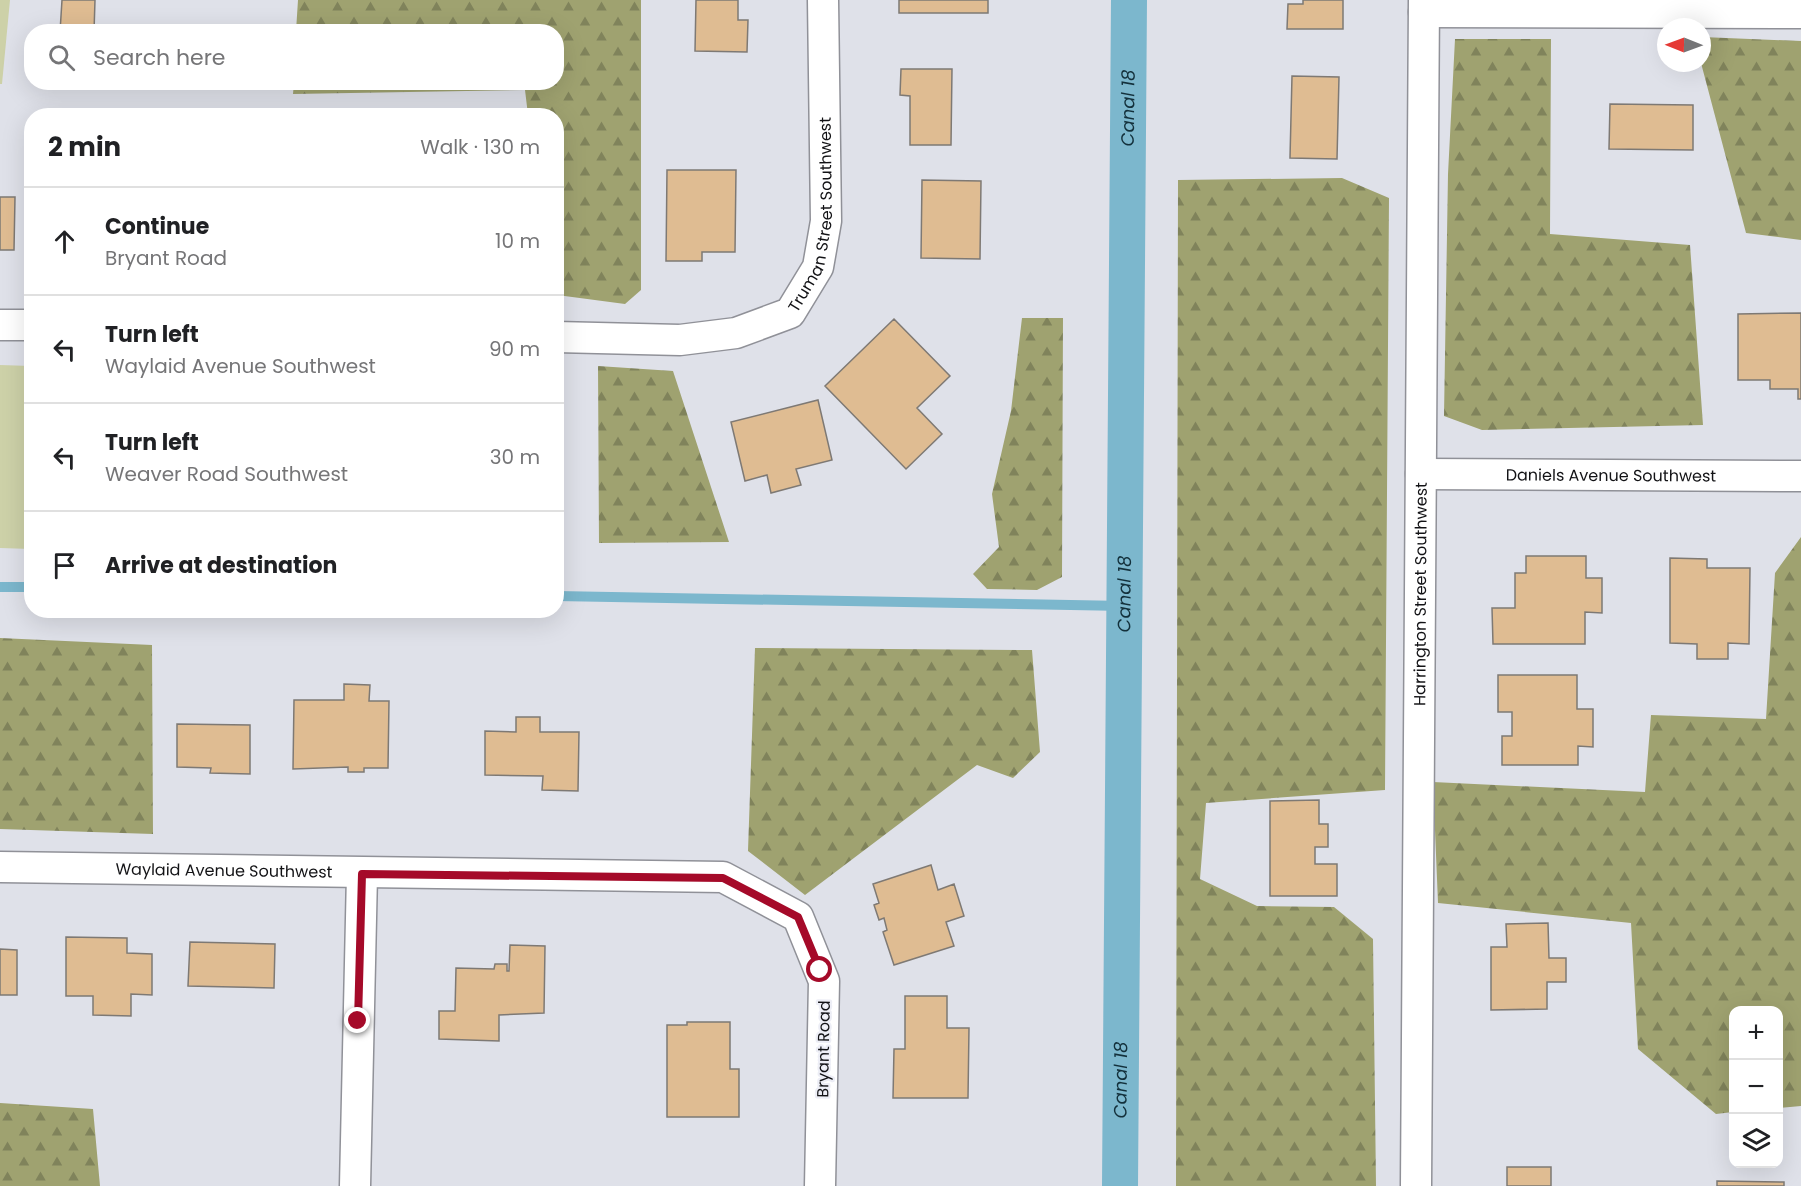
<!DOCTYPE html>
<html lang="en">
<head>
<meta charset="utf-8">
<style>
	body { margin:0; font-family:Poppins,sans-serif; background:#f2f2f2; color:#202124 }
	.controls { position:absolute; right:18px; bottom:18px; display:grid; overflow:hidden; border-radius:12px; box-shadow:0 6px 24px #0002 }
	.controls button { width:54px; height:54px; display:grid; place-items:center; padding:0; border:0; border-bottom:2px solid #e0e0e0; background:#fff; color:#202124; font:30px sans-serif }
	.compass { position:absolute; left:1657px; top:18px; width:54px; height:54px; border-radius:50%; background:#fff; box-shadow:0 6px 24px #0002; rotate:271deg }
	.stop { position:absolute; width:18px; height:18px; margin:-14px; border:4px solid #a50a29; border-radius:50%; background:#fff }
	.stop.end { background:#a50a29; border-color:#fff; box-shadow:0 2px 6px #0008 }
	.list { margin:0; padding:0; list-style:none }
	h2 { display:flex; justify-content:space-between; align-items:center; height:78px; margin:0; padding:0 24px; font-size:26px }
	h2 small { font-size:20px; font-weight:400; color:#757577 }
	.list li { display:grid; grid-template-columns:39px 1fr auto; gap:18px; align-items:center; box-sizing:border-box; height:108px; padding:0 24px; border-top:2px solid #e0e0e0 }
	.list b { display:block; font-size:22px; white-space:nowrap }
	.list p { margin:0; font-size:20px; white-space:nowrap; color:#757577 }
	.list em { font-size:20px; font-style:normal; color:#757577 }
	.icon { flex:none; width:33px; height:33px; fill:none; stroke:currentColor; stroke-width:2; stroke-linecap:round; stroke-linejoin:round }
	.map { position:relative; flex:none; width:1801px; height:1186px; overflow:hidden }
	.search { position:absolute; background:#fff; box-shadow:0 6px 24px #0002; left:24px; top:24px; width:540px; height:66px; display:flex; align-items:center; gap:15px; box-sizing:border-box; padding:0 21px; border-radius:24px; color:#757577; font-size:22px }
	.panel { position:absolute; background:#fff; box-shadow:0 6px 24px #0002; left:24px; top:108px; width:540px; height:510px; border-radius:24px }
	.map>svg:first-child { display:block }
	.grass { fill:#cdd1a8 }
	.forest { fill:url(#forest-firs) }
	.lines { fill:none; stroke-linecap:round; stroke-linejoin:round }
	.stream { stroke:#7cb7cd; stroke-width:10 }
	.canal { stroke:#7cb7cd; stroke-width:36 }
	.building { fill:#dfbc92; stroke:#7e7974; stroke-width:1.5 }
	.minor-casing { stroke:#909198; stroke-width:33 }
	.minor { stroke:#fff; stroke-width:30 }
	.route { stroke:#a50a29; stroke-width:8 }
	.labels { text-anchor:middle; stroke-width:4.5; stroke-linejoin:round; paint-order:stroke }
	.street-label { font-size:16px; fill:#121215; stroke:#edeef6 }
	.water-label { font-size:18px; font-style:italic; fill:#13303b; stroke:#edeef6 }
</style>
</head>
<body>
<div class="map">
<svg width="1801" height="1186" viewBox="0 0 1801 1186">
	<defs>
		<pattern id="forest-firs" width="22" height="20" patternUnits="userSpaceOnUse" patternTransform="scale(1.5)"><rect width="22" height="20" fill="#9fa270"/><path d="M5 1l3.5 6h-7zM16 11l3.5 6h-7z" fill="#80835b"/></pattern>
	</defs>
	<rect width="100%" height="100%" fill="#dfe1e9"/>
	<path class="grass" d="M0,0H10L2,84H0Z
		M0,365L31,366V549L0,548Z"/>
	<path class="forest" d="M298,0H641V290L625,304L557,295L556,116L528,115L525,90L293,94L294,82H556V32L296,31Z
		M1702,37L1801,41V240L1746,233L1701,63Z
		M1455,39H1551L1550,234L1690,245L1703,425L1482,430L1444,416L1448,174Z
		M1342,178L1389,198L1385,790L1206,803L1200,879L1257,906L1334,907L1373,939L1376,1186H1176L1178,180Z
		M1022,318H1063L1062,577L1037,590L987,589L973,574L999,547L992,494L1011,411Z
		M598,366L673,371L729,542L599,543Z
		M1801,537V1106L1779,1108L1778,1010H1734L1733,1112L1716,1114L1638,1049L1631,923L1438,903L1433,782L1645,792L1651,715L1766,719L1775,573Z
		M0,638L152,645L153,834L0,829Z
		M755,648L1032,650L1040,752L1013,778L977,765L805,895L748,851Z
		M0,1103L93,1109L100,1186H0Z"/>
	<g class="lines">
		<path class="stream" d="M0,587H32
			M556,596L1125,606"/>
		<path class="canal" id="s1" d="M1120,1186L1129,0"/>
	</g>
	<path class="building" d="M62,0H95L94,32H60Z
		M696,0H738V20H748L747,52L695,51Z
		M899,0H988V13H899Z
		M1303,0H1343V29H1287L1288,4H1303Z
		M901,69H952L951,145H910V96L900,95Z
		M1292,76L1339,77L1337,159L1290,158Z
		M1610,104L1693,105V150L1609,149Z
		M667,170H736L735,252H702V261H666Z
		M922,180L981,181L980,259L921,258Z
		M0,197H15L14,250H0Z
		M1801,313V399H1798V389H1770V380H1738V314Z
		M894,319L950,376L917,408L942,434L906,469L825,386Z
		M818,400L832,460L796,469L801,485L771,493L767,475L745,481L731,422Z
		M556,429H562L560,489H556Z
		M1526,556H1586V578H1602V613L1585,612V644H1493L1492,608H1515V573H1526Z
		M1670,558L1707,559V568H1750L1749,644L1728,643V659H1697V644L1670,643Z
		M1498,675H1577V709H1593V747L1578,746V765H1502V736H1512V712H1498Z
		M344,684L370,685L369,701H389L388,768H364V772H348V767L293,769L294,700H344Z
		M516,717H540V732H579L578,791L542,790L543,776L485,775V731L516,732Z
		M177,724L250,725V774L210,773L211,768L177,767Z
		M1319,800V824H1328V847H1315V864H1337V896H1270V801Z
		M931,865L938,890L954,884L964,916L946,922L954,946L894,965L883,932L887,930L884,918L879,920L874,905L879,903L873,884Z
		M1548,923L1549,958H1566V982H1547V1009L1491,1010V947H1507L1506,924Z
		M66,937L127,938V953L152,954V995L131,994V1016L93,1015V996H66Z
		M190,942L275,944L274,988L188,986Z
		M510,945L545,946L544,1013L499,1015V1041L439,1039V1011H455L456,968L494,969L495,964H507V971H509Z
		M0,949L17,950V995H0Z
		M905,996H947V1028H969L968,1098H893L894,1049H905Z
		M687,1022H730V1069H739V1117H667V1025H687Z
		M1507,1167H1551V1186H1507Z
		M1717,1181L1784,1182V1186H1717Z"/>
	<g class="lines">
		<g class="minor-casing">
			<g id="minor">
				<path d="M1424,12L1801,13"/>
				<path d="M0,325H32"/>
				<path id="s2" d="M556,337L680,340L736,333L790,313L818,267L826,221L823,0"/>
				<path id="s3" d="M1421,474L1801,476"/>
				<path id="s4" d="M0,867L723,877L798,917L824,981L820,1186"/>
				<path d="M355,1186L362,874"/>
				<path id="s5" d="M1416,1186L1424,0"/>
			</g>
		</g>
		<use href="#minor" class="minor"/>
	</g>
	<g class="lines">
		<path class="route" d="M358,1021L362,874L723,878L798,917L820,970"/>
	</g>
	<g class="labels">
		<g class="street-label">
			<text dy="6" stroke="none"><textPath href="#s2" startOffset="342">Truman Street Southwest</textPath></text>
			<text dy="6" stroke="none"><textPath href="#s3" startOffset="190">Daniels Avenue Southwest</textPath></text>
			<text dy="6" stroke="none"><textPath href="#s5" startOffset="592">Harrington Street Southwest</textPath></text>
			<text dy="6" stroke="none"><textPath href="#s4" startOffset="224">Waylaid Avenue Southwest</textPath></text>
			<text transform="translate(823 1049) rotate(-89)" y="6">Bryant Road</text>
		</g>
		<g class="water-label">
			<text dy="6" stroke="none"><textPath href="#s1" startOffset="1078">Canal 18</textPath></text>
			<text dy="6" stroke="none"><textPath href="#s1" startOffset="592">Canal 18</textPath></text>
			<text dy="6" stroke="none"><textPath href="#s1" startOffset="106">Canal 18</textPath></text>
		</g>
	</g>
</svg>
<div class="controls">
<button>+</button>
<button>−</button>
<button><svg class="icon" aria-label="layers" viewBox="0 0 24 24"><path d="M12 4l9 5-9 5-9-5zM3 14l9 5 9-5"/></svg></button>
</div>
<svg class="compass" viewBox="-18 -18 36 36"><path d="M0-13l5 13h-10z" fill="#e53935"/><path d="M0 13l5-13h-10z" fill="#757577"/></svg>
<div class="stop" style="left:820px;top:970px"></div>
<div class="stop end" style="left:358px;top:1021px"></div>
<div class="search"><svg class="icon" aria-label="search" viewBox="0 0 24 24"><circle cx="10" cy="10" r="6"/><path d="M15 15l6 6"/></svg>Search here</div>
<section class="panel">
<h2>2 min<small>Walk · 130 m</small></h2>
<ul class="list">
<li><svg class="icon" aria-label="ahead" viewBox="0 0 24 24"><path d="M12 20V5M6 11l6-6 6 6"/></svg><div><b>Continue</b><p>Bryant Road</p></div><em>10 m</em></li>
<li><svg class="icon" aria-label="left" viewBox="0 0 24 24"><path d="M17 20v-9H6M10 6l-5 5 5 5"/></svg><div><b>Turn left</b><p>Waylaid Avenue Southwest</p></div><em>90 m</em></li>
<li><svg class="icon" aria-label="left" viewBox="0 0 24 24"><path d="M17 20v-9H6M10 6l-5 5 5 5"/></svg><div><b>Turn left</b><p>Weaver Road Southwest</p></div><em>30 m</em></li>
<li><svg class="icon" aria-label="arrive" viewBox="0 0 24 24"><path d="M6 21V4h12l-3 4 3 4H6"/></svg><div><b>Arrive at destination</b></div></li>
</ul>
</section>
</div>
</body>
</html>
